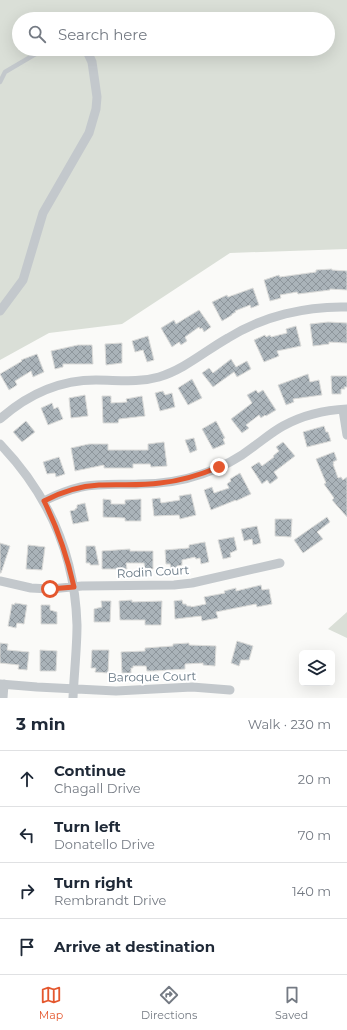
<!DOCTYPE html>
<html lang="en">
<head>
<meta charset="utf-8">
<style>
	body { margin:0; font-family:Montserrat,sans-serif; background:#f6f6f7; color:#1f2937 }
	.controls { position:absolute; right:12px; bottom:12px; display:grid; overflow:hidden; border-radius:6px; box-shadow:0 4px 16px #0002 }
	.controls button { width:36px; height:36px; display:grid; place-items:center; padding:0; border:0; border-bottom:1px solid #e0e1e3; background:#fff; color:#1f2937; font:20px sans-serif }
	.stop { position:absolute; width:12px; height:12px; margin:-9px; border:3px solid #e4572e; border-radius:50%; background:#fff }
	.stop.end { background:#e4572e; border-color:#fff; box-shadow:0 1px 4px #0008 }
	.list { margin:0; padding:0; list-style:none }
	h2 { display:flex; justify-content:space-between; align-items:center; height:52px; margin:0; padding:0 16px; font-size:17px }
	h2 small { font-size:13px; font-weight:400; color:#747a83 }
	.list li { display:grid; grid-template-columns:26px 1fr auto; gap:12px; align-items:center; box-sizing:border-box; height:56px; padding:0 16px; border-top:1px solid #e0e1e3 }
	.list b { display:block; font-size:15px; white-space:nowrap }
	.list p { margin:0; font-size:13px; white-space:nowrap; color:#747a83 }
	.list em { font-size:13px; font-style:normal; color:#747a83 }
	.icon { flex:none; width:22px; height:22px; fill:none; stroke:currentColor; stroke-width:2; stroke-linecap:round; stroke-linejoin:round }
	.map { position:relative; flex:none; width:347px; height:698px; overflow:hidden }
	.search { position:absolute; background:#fff; box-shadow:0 4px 16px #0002; left:12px; right:12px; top:12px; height:44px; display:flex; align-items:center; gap:10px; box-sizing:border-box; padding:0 14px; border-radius:22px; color:#747a83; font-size:15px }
	.sheet { height:276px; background:#fff }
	nav { display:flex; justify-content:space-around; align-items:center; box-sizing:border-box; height:56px; border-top:1px solid #e0e1e3; background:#fff; font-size:11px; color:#747a83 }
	nav a { display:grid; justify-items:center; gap:2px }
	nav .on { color:#e4572e }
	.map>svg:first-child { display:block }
	.green { fill:#dadfd7; fill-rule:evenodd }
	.building { fill:url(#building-cross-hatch); stroke:#dcdcda }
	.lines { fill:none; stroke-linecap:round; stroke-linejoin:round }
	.service { stroke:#c3c8cc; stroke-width:4.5 }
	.minor { stroke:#c3c8cc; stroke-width:9 }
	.route { stroke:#e4572e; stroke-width:5 }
	.labels { text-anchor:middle; stroke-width:4; stroke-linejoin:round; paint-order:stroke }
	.street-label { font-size:12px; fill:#657683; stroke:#fff }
</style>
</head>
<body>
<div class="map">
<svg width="347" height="698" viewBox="0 0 347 698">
	<defs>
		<pattern id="building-cross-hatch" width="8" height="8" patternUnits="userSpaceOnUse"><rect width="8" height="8" fill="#aab3b9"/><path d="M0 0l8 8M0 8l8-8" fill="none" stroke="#8e969c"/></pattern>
	</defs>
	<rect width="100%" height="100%" fill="#fafaf8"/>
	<path class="green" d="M0,0H347V249L230,253L122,324L49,333L0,360ZM19,19H328V49H19Z
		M347,612V638L328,629Z"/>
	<path class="building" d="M332,269V270L347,271V290L330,289V290L298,294L297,292L280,295L281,298L270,301L264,280L279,275L280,277L316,272V270Z
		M253,288L259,305L251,308L250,305L235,311L236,312L232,314V315L222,321L212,302L227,295L228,297Z
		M199,310L211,327L204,332L202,328L200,329L199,327L185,337L187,341L181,345L179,342L172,347L161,328L174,320L176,324Z
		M328,322L347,323V343L329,342V344L313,346L310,324Z
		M296,326L301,346L277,351L279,356L264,362L254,340L265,335L266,337L270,335L271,337L287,333L286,329Z
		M148,336L154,360L147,362L143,350L135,352L132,341Z
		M122,343V363L106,365L105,344Z
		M78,345H92L93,364H63V367L55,369L51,351Z
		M37,354L44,372L33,377L31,371L15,381L17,385L9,390L0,374L22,361L21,360Z
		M231,359L236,367L247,361L251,369L237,377L234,372L213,387L202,373L209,368L213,373Z
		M308,374L310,382L319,380L322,395L293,399L294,402L286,405L278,385Z
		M331,376H347V387H344L345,389H341V394H332Z
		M192,379L202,398L188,405L178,388Z
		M256,390L258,393L263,390L276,410L266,416L265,415L261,418L259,415L246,425L249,428L242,433L231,419L252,403L247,395Z
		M163,391L165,395L172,393L175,407L160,411L155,393Z
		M85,395L88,416L71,418L69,398Z
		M102,396H111V403L127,402L126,399L142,396L145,416L119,419L118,423H103Z
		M52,403L54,409L58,407L63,419L48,425L41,408Z
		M26,421L35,432L22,442L13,432Z
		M216,421L225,438L223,439L225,444L213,449L202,429Z
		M324,426L326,432H328L331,441L307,447L303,432Z
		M194,438L197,450L190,453L185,440Z
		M164,442L167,466L151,467L150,464H133V468H104V465L75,471L71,448L89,444H108V450H148V444Z
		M283,442L295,456L274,472L278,478L270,484L267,480L262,484L251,467L259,462L262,466L274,457L273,456L279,451L276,447Z
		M334,452L337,460L333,462L334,464H333L338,478L341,477L343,480L347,477V517L332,500L334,498L324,484L326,483L316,459Z
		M59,457L65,474L56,477L55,473L47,474L43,462Z
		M240,473L251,494L236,501V500L211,510L204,490L212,487L214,493L229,488L227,484L231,481L230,479Z
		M191,494L196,515L180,519L179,515L154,516L152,499L160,498L161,503L180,500L179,496Z
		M103,499L111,500V504H125V500L141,499V521H125V518L103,517Z
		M85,503L89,521L73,524L70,511L75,510V509L77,508V505Z
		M327,517L330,522L317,532L323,539L303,553L294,540Z
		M275,519H292L291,537L275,536Z
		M257,526L261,543L253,545L252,539L244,541L241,529Z
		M234,537L237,550L230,553L231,557L223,559L218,540Z
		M205,542L209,562L201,564L200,558L196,559L195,557L182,560V565L177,566L178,568L171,569L170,564H166L165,550L189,548V545Z
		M0,543L10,546L1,573H0Z
		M28,545L45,547L42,570L26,569Z
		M86,546H95L99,565H90V563H86Z
		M130,549V551H153V569H145L144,563H126L127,569H102V551Z
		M261,585L262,590L269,589L272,604L257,607L256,604L216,612L218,618L202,621L201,616L175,619L174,601L182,600L183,604H186L187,606H191V607L206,604L204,597L225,593L224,591L236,588V591Z
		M132,600V602L162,601L161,625H145V620H120L119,601Z
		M101,601H111L110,622H94V609L102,607Z
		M15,603L27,605L24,624L17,623L16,628L8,626L12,604L14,605Z
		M41,605H50V610L57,612V624H41Z
		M237,641L253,646L249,660H241L239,666L231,663Z
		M0,643L8,644L7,650L29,652L27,670L18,669L19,665L0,663Z
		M189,643V645L216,646L215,666L203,665V663L185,664V669L153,671H147L146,666H133V668H131V673H122L121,652L145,651V648L173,646V644Z
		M40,650L57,651L56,671H40Z
		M92,650H109L108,673L95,672L96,668H91Z"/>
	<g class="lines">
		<path class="service" d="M0,82L5,72L44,49"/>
		<path class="minor" d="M69,18V19
			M0,311L23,280L43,213L89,133L96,109L97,97L92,62L86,49
			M343,410L347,435
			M0,419C27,395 59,380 96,380C118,380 138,383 159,377C185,369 205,351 228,338C263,316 306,306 347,307
			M0,444C49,495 75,554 77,625C77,649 74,674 73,698
			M44,501C56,495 68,490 81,487C100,483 120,485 139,484C160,484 182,481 202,474C220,468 238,459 253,447C263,440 272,432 283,426C303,415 324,410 347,409
			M0,581L31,588L50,589L82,586L174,585L192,583L280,563
			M0,684L37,687L116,691L192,687L230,690
			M3,698L4,684"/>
	</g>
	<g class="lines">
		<path class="route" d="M50,589L74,587C67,556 58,529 44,501C61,492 80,486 99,485C119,484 140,486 160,483C181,481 200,475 219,467"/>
	</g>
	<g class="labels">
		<g class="street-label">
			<text transform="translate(153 572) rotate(-3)" y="4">Rodin Court</text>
			<text transform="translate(152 677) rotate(-1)" y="4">Baroque Court</text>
		</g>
	</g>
</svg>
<div class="controls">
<button><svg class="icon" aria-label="layers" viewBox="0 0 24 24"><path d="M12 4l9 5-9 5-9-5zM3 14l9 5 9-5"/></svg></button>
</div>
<div class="stop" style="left:50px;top:589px"></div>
<div class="stop end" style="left:219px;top:467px"></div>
<div class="search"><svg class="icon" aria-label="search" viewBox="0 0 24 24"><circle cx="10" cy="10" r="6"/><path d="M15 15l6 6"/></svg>Search here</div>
</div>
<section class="sheet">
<h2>3 min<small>Walk · 230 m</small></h2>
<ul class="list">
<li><svg class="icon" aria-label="ahead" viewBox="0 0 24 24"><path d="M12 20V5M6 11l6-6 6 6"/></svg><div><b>Continue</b><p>Chagall Drive</p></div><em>20 m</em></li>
<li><svg class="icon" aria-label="left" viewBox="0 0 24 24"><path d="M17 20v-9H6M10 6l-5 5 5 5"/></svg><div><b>Turn left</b><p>Donatello Drive</p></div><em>70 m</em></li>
<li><svg class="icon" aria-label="right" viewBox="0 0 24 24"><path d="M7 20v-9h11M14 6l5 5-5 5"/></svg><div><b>Turn right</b><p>Rembrandt Drive</p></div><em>140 m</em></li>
<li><svg class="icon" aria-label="arrive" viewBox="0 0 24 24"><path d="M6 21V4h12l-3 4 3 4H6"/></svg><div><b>Arrive at destination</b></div></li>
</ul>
</section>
<nav>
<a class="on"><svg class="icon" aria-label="map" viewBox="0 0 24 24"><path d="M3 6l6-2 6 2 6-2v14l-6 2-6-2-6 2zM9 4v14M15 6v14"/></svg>Map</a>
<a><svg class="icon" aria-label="directions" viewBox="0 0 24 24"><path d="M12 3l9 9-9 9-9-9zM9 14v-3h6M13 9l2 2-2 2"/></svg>Directions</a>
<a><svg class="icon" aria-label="saved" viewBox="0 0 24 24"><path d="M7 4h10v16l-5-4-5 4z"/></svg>Saved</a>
</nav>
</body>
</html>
